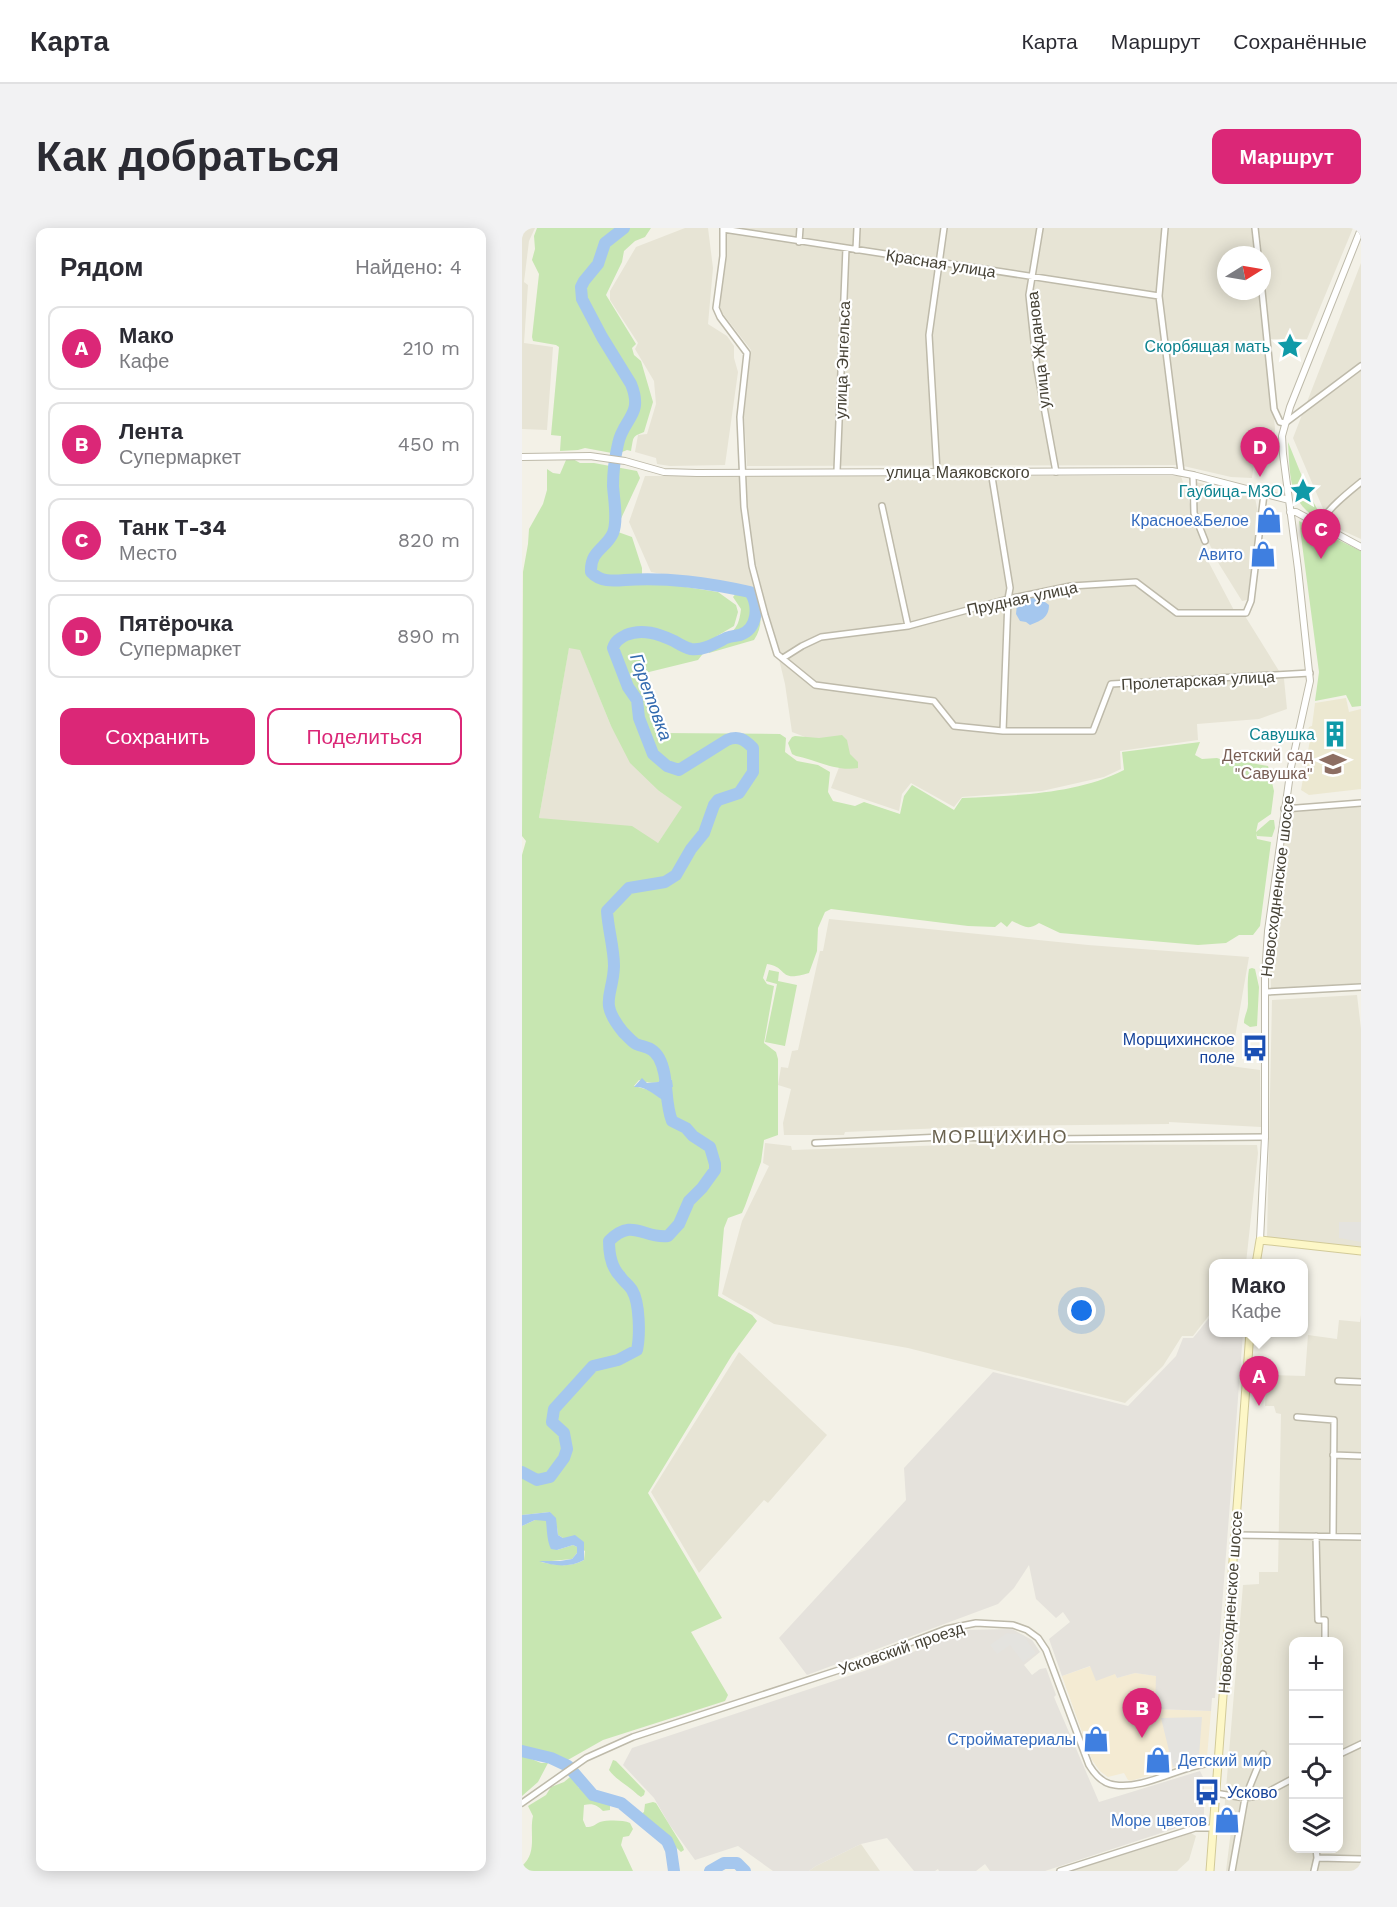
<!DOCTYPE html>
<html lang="ru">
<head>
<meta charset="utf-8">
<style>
	body { margin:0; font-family:"Work Sans",sans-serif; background:#f2f2f3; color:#2b2b33 }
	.controls { position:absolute; right:18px; bottom:18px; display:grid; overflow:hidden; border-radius:12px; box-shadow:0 3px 15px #0003 }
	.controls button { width:54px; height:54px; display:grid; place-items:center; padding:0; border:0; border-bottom:2px solid #e1e1e2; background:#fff; color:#2b2b33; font:30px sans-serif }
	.compass { position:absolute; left:695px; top:18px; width:54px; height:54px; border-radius:50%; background:#fff; box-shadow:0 3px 15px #0003; rotate:79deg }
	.you { position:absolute; left:560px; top:1083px; width:21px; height:21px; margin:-15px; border:4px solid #fff; border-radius:50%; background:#1a73e8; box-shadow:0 0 0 9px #1a73e833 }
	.badge { display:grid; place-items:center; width:39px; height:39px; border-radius:50%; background:#db2777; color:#fff; font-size:20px; font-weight:700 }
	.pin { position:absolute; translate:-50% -50px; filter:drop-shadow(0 2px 3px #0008) }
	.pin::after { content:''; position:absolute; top:32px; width:21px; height:18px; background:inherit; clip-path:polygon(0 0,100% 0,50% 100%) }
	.popup { position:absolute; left:687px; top:1031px; width:99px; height:78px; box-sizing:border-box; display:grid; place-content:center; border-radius:12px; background:#fff; filter:drop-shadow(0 2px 4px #0005); font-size:20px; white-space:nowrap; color:#7c7c81 }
	.popup b { font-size:22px; color:#2b2b33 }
	.popup::after { content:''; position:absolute; left:50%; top:100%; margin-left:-12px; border:12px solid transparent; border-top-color:#fff }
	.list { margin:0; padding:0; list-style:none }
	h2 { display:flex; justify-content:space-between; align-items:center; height:78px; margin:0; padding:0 24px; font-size:26px }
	h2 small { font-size:20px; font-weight:400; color:#7c7c81 }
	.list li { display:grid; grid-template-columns:39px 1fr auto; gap:18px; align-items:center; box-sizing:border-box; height:84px; margin:0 12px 12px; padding:0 12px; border:2px solid #e1e1e2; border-radius:12px }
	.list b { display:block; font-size:22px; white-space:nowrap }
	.list p { margin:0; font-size:20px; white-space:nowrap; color:#7c7c81 }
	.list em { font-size:20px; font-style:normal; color:#7c7c81 }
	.actions { display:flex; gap:12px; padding:18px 24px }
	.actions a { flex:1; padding:14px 0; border:2px solid #db2777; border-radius:12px; text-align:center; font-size:21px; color:#db2777 }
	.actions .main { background:#db2777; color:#fff }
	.icon { flex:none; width:33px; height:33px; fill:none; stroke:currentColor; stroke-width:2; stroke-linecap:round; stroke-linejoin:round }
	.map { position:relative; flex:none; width:839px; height:1643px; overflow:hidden; border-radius:12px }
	header { display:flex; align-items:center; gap:36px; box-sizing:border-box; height:84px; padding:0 30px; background:#fff; border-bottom:2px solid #e1e1e2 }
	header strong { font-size:28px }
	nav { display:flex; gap:33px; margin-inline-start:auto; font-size:21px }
	.intro { display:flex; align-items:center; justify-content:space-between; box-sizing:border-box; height:144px; padding:0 36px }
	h1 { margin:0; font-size:42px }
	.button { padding:15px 27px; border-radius:12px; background:#db2777; color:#fff; font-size:21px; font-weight:700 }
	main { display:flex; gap:36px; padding:0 36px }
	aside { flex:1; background:#fff; border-radius:12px; box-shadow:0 3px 15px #0003 }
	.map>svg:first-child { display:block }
	.residential { fill:#e7e4d5; fill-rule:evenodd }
	.commercial { fill:#f4ebd3 }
	.industrial { fill:#e5e2dc }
	.education { fill:#ece8d1 }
	.green { fill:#c7e6b1; fill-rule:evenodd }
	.parking { fill:#e4e3df }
	.water { fill:#a5c7ee }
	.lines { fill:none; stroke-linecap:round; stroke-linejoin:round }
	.river { stroke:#a5c7ee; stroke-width:12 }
	.minor-casing { stroke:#bebaaa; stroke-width:8 }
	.tertiary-casing { stroke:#bebaaa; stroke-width:8 }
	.secondary-casing { stroke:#d2ca98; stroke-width:9 }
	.minor { stroke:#fff; stroke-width:5 }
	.tertiary { stroke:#fff; stroke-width:6 }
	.secondary { stroke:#fdf7c7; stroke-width:7 }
	.labels { text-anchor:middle; stroke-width:4.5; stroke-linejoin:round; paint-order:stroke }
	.street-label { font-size:16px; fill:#464236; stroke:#fff }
	.culture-label { font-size:16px; fill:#0d838f; stroke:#fff; text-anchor:end }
	.shop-label { font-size:16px; fill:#366cbe; stroke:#fff; text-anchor:end }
	.education-label { font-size:16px; fill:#785e54; stroke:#fff; text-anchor:end }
	.transit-label { font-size:16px; fill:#164399; stroke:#fff; text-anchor:end }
	.water-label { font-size:18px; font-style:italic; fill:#326aaf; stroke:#fff }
	.neighbourhood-label { font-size:18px; letter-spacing:1.5px; fill:#69614e; stroke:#fff }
</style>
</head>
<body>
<header>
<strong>Карта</strong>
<nav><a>Карта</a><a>Маршрут</a><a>Сохранённые</a></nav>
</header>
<div class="intro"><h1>Как добраться</h1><a class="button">Маршрут</a></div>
<main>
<aside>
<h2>Рядом<small>Найдено: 4</small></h2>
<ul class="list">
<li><span class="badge">A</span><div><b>Мако</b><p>Кафе</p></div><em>210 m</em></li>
<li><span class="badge">B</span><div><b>Лента</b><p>Супермаркет</p></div><em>450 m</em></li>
<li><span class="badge">C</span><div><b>Танк Т-34</b><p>Место</p></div><em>820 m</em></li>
<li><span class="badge">D</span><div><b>Пятёрочка</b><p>Супермаркет</p></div><em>890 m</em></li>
</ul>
<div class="actions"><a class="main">Сохранить</a><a>Поделиться</a></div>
</aside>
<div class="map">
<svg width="839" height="1643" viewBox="0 0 839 1643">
	<rect width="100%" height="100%" fill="#f3f1e7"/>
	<path class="residential" d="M0,0H13L7,13L2,54L6,57L2,115L31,119L25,202L0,201Z
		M163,0H186L191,40L186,96L205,108L212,118V130L216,144L203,237L148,238L135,236L134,230L113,224L116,207L125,206L134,176L132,153L113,121L116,115L88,72V63L114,19Z
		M202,0H831L785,111H744L753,200L752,231L733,228L730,250L709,249L657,237L225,238L222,188L229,122L198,82ZM704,27H740V63H704Z
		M839,35V311L808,297L771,210Z
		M123,248H659L686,333L715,388H723L762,451L765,481L737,491L675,496L676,512L598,523L599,541L582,549L520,563L440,569L432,579L389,555L380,566L377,583L309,560L323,524L270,504L263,456L241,365L129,344L107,294Z
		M674,254L733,270L737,289L725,372L720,373L697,336L686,313L673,278Z
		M47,419L58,421L89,498L137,563L161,579L136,615L17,590Z
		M839,578V756L749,761L748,727L765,587L771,584Z
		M307,691L566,717L727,729L708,838L738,842L739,899L647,894V896L472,898L323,904L322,907H262L261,895L269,861L256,857L259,839L266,840L270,823L276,822L298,723H301Z
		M835,767L839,801V1022L745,1010L750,772Z
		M243,915L269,918L270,922L458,916L735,917L736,925L724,1035L692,1036V1081L671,1108H660L641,1138L603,1175L386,1120L252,1096L200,1066L220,993L247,938L241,935Z
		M839,1087V1643H704L711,1586L702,1585L721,1357L737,1356V1344H756L759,1186L754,1185L752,1178H743L745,1147L783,1148L786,1107L815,1111L817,1092L838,1094ZM772,1414H816V1620H772Z
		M217,1124L305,1207L246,1275L242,1272L177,1345L129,1264Z
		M669,1605L674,1608L667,1632L655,1643H551Z
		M339,1616L358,1643H287L294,1638Z"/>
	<path class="commercial" d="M569,1438L593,1446L595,1450L613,1445L635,1448L633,1481L689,1483L685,1529L609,1553L606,1552L602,1545L586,1549L578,1543L570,1532L540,1448Z"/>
	<path class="industrial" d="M692,1084V1104L721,1105L693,1470H690L689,1483L633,1481L634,1448L613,1445L595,1450L593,1446L574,1453L568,1438L540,1448L527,1411L548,1394L541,1384L534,1390L514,1371L507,1337L492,1360L476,1376L285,1447L257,1410L384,1272L382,1240L471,1144L606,1178L654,1128L661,1110H671Z
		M490,1401L510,1412L518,1424L502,1437L510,1447L518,1441L524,1440L534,1467L532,1469L534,1474L577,1574L678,1543L682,1551V1591L523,1643H468L463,1636L454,1643H417L416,1641L413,1643H392L365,1610L339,1616L294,1638L287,1643H251L216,1618L173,1632L147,1596L132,1570L101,1537L110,1520L363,1436L442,1402Z"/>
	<path class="education" d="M824,470L827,484L839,481V561L787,567L779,562L788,512L785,508L787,499L790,498L793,475Z"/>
	<path class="green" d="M15,0H129L123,9L113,13L102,23L100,34L84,67L114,116L110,120L112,127L119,133L131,174L122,204C109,209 112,209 109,223L105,222L95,226L63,220L56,222L38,223L39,208L29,207L37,119L34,117L11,113L10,109L17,46L10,32L13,21L12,8Z
		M766,214L788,268L798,286L793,289C766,272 768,244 766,214Z
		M51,231L58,235H72L115,243L118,250L96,297V304L110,309L120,340V347L131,357L138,355L196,364L214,377L216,384L212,398L195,408L188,417C208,403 216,407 219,381L211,369L216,363L222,361C239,373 244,394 232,412L187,425V418L176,432L123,445L139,505L258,506L264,510L263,524L275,533L296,537L308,544L306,564L311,573L333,578L342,574L378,586L382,568L390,557L432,582L440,570C494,567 553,567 602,542L600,524L678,514L673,527L680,531L695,530L709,535L723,534L746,538L752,563L749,586L736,595L734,604L748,592H752L753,600L750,609L735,608L734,605L735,611L749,614L738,698L731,707H717L704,715L676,717L538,705L517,695C505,703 502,698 490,693L485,699L479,694L473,699L446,698L309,681L303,684L296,700L295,723L287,745C255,755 267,739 245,736L241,750L245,756L252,758L242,815L254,824L256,831V907L242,912L239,934L223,978L220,985L206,990L202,1000L196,1068L230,1087L235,1093L210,1127L126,1265L200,1390L169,1404L206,1467L203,1473L81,1512L44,1533L38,1528L0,1519V1298L13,1292H25L27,1307L35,1322L51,1317L55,1319V1325L50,1331L19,1334C35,1337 47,1340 62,1332L63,1323L36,1307L35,1299L28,1284L0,1287V627L4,613L0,608L1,344L6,316L7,301L21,276L25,262V241L31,245L38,246L44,232ZM47,420L58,422L89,498L108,535L137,563L160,579L136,615L110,598L17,590ZM143,850L150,852L146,863L148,884L142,872L127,862L112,858L117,852C126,855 135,857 143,850Z
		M777,293L839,323V478L830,479L824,467L793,473L797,444Z
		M320,507L325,512L328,526L336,534V540C315,544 294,532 274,528L270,526L266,515L270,509L273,508L297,510Z
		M730,740L733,741L737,759L735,798L728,799L722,795C722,788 726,783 726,776C726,764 725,753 727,741Z
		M247,742L257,744L256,753L275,757L263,818L243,814L255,756L244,753Z
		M0,1527L19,1535H26L16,1554L0,1568Z
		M91,1532L94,1533L123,1563L122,1567L119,1569L116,1567C107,1558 94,1552 87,1542Z
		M48,1549L55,1551L56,1559L88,1575V1582L81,1583C75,1577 71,1575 62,1577L61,1592L64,1599C71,1599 72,1597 78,1594C86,1592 101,1592 108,1595L111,1601L107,1608L101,1609L99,1617L111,1643H0V1638C16,1624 7,1605 11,1588L6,1578L24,1567L29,1559L42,1554Z
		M131,1574L134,1575L161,1619L162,1622L159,1624L119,1586L122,1584L123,1576Z"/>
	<path class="parking" d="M817,994H839V1014L817,1010Z
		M485,1405L501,1407L514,1425L501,1434L488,1417L475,1426L468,1417Z
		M680,1489L677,1528L670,1534L651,1539L639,1490Z"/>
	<path class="water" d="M507,370C516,370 521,372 527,377C527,390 518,393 508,397L504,394L498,393L494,386L495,376Z
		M120,850L125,855L136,854L142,850L150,852L151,859H147L148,884L141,872C131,866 124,858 112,859Z
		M28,1284L34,1290L36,1307L41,1310L53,1307L62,1314V1332C47,1340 32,1338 17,1333H38L50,1331L55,1325V1319L51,1317L35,1322L29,1321C25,1313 25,1302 24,1293L13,1292L0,1298V1287Z"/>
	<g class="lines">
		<path class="river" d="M0,1244L15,1252L28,1249L42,1230L45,1221L42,1205L30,1194L32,1181L71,1138L96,1132L115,1122C118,1108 118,1075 110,1062C107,1057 101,1053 98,1048C89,1039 87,1025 87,1013C111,989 121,1011 146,1008L157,996L167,973L180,960L193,942V936L188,919L171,908L164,900L150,893C142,873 147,848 137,830C131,819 124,820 114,816C110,814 104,807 101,804C76,773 91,769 92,738C92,720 86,701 85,683L107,660L143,654L154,647L169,621L182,605L192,577L196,572L217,565L231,544V520C223,512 217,507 205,512L157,542L145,538L131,526L117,490L115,472L106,459L91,420C93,413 98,410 104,407C120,400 137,406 152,413C157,416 164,420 169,421C181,423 194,415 204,410C209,408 213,408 218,407C236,401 237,377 228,364C186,355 146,349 103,352C91,353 78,354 69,344C68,322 84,321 91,305C96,292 92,272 91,258C91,245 93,229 96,216C101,190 122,188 109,156L80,109L60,71L59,59L62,53L76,36L83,15L102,0
			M0,1523L29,1530L46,1538L71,1567L99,1575L145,1613L149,1622L152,1643
			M188,1643L202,1635H215L223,1643"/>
		<g class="minor-casing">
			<path id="minor" d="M201,0V28L194,80L198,89L225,125L218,189L222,279L230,338L243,387L255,426L293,457L412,473L432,498L481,503H571L589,456L788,445
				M518,0L507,67L515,141L534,244
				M643,0L637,68L659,244
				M733,0L736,27
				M201,1L637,68
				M277,14L278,0
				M334,22L335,0
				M740,63L752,181L758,194L763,195L839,138
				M315,243L324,20
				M469,243L488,360L486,371L481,503
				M415,244L407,107L422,0
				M671,247L672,285L683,313
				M360,278L386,398
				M796,297C807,280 823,267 839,254
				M261,430L280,418L299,409L386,398L486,371L549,358L614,354L655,385H724L729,373L742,266
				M762,581L839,575
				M743,764L839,759
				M293,915L420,909L525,911L743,909
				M816,1153L839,1154
				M775,1189L812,1192L811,1308
				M811,1227L839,1228
				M713,1307L839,1309
				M794,1308L796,1392H803V1414
				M816,1527L839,1516
				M693,1565L723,1570L740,1567L772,1550
				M0,1575L64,1530L111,1509L317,1442L424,1401L454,1395L491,1397L505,1402L516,1410L524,1422L567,1537C573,1547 581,1556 593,1557C624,1562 662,1535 695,1535
				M795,1630L839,1631
				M538,1643L673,1600H691
				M710,1643L723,1570L741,1526
				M792,1643L795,1630L794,1620"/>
		</g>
		<g class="tertiary-casing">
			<path id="tertiary" d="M0,229L68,228L103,233L142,244L175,245L650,243L671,247L767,272
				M768,284H774L839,319
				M738,1012L743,909V747L746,703L769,539L788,453L776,341L761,226L760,208L768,179L839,1"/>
		</g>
		<g class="secondary-casing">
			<path id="secondary" d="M734,1036L738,1012L839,1023
				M688,1643L728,1104"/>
		</g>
		<use href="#minor" class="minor"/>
		<use href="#tertiary" class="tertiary"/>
		<use href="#secondary" class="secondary"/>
	</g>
	<defs>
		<g id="sight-bare" transform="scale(2.07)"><path d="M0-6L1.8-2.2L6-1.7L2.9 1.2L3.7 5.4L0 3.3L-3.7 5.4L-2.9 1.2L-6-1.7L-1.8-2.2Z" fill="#0f9aa8" stroke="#fff" stroke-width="2.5" paint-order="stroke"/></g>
		<g id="shop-bare" transform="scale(2.07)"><path d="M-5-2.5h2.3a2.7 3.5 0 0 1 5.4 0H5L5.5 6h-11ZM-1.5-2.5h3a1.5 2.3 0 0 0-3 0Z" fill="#3f7fe0" stroke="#fff" stroke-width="2.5" paint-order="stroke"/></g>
		<g id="building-bare" transform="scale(2.07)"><path d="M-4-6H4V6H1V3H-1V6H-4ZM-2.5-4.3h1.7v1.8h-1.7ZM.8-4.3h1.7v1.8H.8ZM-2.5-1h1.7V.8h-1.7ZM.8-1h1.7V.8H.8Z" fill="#0f9aa8" stroke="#fff" stroke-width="2.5" paint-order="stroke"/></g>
		<g id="school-bare" transform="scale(2.07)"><path d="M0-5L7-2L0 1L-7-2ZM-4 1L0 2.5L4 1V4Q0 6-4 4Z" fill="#8d6e63" stroke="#fff" stroke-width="2.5" paint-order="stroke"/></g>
		<g id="bus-bare" transform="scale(2.07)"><path d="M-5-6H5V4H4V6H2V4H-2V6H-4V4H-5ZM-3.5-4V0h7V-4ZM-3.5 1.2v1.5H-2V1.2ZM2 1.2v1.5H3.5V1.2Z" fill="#1a4fb4" stroke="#fff" stroke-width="2.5" paint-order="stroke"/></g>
	</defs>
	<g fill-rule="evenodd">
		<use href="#sight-bare" x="768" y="118"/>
		<use href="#sight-bare" x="781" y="263"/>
		<use href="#shop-bare" x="747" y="292"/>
		<use href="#shop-bare" x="741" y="326"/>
		<use href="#building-bare" x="813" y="506"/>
		<use href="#school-bare" x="811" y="536"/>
		<use href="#bus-bare" x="733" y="820"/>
		<use href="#shop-bare" x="574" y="1511"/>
		<use href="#shop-bare" x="636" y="1532"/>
		<use href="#bus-bare" x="685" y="1564"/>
		<use href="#shop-bare" x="705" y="1592"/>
	</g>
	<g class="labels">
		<g class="street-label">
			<text transform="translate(419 35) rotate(9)" y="6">Красная улица</text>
			<text transform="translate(516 122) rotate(-96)" y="6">улица Жданова</text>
			<text transform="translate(320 132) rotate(-88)" y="6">улица Энгельса</text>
			<text x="436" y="250">улица Маяковского</text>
			<text transform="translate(500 370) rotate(-12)" y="6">Прудная улица</text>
			<text transform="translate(676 452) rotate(-3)" y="6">Пролетарская улица</text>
			<text transform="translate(755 658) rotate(-83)" y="6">Новосходненское шоссе</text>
			<text transform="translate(708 1374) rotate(-86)" y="6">Новосходненское шоссе</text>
			<text transform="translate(379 1420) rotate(-19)" y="6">Усковский проезд</text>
		</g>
		<g class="culture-label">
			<text x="748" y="124">Скорбящая мать</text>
			<text x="761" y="269">Гаубица-МЗО</text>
			<text x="793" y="512">Савушка</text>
		</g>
		<g class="shop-label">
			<text x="727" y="298">Красное&amp;Белое</text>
			<text x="721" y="332">Авито</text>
			<text x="554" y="1517">Стройматериалы</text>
			<text x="656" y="1538" text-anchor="start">Детский мир</text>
			<text x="685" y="1598">Море цветов</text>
		</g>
		<g class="education-label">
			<text x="791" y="533">Детский сад<tspan x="791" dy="18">"Савушка"</tspan></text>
		</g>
		<g class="transit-label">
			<text x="713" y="817">Морщихинское<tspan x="713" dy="18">поле</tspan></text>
			<text x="705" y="1570" text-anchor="start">Усково</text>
		</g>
		<g class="water-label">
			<text transform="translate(129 469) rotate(70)" y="6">Горетовка</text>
		</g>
		<g class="neighbourhood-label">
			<text x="478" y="915">МОРЩИХИНО</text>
		</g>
	</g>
</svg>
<div class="controls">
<button>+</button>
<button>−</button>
<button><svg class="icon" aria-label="locate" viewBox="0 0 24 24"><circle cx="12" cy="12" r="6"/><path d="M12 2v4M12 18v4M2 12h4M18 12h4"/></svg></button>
<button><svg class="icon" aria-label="layers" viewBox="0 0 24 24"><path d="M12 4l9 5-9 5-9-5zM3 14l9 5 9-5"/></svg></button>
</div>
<svg class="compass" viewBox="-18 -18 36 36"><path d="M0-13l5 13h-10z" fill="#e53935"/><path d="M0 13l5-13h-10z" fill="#7c7c81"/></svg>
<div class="you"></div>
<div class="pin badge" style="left:737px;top:1178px">A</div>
<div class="popup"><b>Мако</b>Кафе</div>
<div class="pin badge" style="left:620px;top:1510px">B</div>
<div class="pin badge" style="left:799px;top:331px">C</div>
<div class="pin badge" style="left:738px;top:249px">D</div>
</div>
</main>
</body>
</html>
